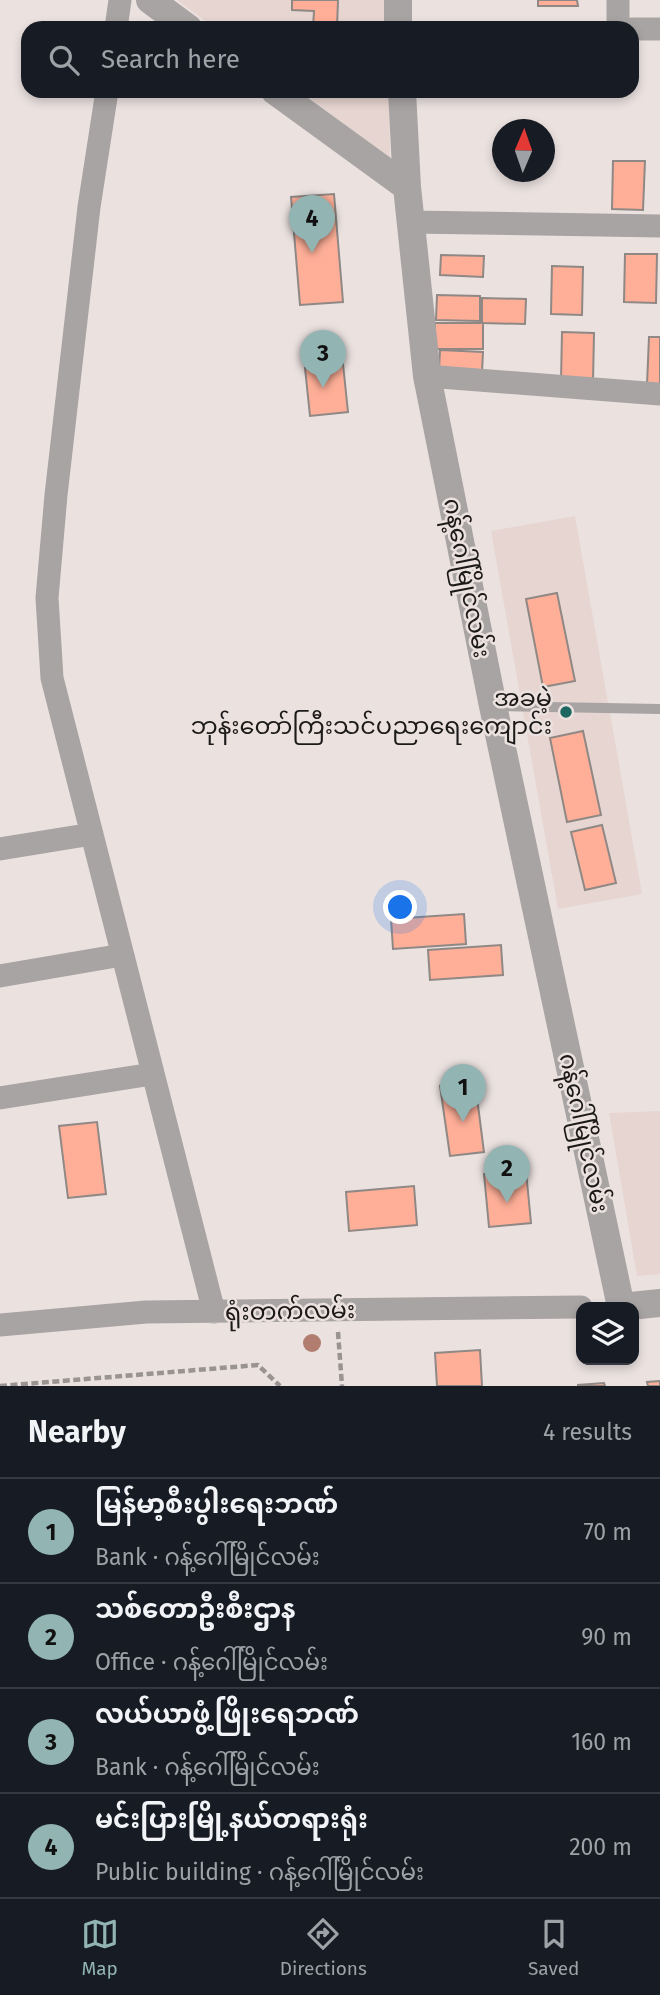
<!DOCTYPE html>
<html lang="en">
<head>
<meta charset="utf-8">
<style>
	body { margin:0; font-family:"Fira Sans","Noto Sans Myanmar",sans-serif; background:#20242c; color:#f1f3f6 }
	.controls { position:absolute; right:21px; bottom:21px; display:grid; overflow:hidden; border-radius:14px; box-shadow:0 4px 10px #0003 }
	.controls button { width:63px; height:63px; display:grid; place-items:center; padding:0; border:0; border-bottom:2px solid #363941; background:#171b24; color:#f1f3f6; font:35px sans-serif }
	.compass { position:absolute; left:492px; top:119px; width:63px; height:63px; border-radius:50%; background:#171b24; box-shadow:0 4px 10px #0003; rotate:2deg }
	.you { position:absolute; left:401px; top:908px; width:24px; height:24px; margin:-18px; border:5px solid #fff; border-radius:50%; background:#1a73e8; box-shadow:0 0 0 10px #1a73e833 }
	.badge { display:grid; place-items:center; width:46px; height:46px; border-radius:50%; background:#92b4b3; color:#111; font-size:23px; font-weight:700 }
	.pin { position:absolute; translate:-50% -58px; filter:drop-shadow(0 2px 4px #0008) }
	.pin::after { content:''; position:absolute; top:37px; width:24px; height:21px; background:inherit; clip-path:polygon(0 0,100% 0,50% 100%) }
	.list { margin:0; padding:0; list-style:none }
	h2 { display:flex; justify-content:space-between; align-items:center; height:91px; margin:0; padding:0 28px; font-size:30px }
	h2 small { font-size:23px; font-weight:400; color:#9ea1a6 }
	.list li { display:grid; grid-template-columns:46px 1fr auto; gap:21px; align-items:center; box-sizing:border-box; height:105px; padding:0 28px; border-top:2px solid #363941 }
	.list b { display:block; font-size:26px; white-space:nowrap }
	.list p { margin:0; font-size:23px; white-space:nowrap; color:#9ea1a6 }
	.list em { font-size:23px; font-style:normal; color:#9ea1a6 }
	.icon { flex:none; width:38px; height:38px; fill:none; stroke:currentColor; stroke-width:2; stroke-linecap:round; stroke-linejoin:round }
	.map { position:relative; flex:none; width:660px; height:1386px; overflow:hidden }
	.search { position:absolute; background:#171b24; box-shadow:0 4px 10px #0003; left:21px; right:21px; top:21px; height:77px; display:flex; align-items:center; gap:18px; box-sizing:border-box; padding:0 24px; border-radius:21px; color:#9ea1a6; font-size:26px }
	.sheet { height:511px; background:#171b24 }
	nav { display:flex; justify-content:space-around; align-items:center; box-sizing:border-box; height:98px; border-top:2px solid #363941; background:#171b24; font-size:19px; color:#9ea1a6 }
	nav a { display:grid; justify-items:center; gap:4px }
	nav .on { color:#92b4b3 }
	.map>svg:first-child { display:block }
	.built { fill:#e6d5d0 }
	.building { fill:#ffaf98; stroke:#8f8885; stroke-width:2 }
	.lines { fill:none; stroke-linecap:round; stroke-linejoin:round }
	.path { stroke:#999391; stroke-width:4.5; stroke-dasharray:7 3.5; stroke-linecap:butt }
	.service { stroke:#a8a4a3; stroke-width:10 }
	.minor { stroke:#a8a4a3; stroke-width:23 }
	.tertiary { stroke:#a8a4a3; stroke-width:28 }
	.tree { fill:#b17d6f }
	.poi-dot { fill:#1d6761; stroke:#ebe2e0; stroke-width:2.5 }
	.labels { text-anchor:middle; stroke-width:5; stroke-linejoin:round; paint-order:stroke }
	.street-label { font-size:24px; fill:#1c1919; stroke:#ebe2e0 }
	.poi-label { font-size:24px; fill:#1c1919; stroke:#ebe2e0; text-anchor:end }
</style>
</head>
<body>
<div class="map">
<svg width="660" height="1386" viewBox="0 0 660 1386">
	<rect width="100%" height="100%" fill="#ebe2e0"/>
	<path class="built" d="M177,0H388V28H215Z
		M300,91H389L390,158Z
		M575,516L642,894L558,909L491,531Z
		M660,1111V1274L637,1276L609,1113Z"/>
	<path class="building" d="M292,0H338L337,28H313L314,11L292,10Z
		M538,0H577L578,6H538Z
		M613,161H645L643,210L612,209Z
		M334,194L343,302L300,305L291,197Z
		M625,254H657L656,303L624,302Z
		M441,255L484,256L483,277L440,275Z
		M552,266L583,267L582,315L551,314Z
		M437,295L480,296V321L436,320Z
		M482,298L526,299L525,324L482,323Z
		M435,323H483V349H435Z
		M562,332L594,333L593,382L561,381Z
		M649,337H660V386L647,385Z
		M440,350L483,352L482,372L439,370Z
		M343,364L348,412L310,416L305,368Z
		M557,593L575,681L543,687L526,599Z
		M583,731L601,815L567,822L550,738Z
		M602,825L616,883L585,890L571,832Z
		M464,914L466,944L393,949L391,919Z
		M501,945L503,975L430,980L428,950Z
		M475,1082L484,1152L450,1156L440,1086Z
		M97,1122L106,1194L68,1198L59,1126Z
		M526,1171L531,1223L489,1227L484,1174Z
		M414,1186L417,1225L349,1231L346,1192Z
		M480,1350L482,1386H437L435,1353Z
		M660,1381V1386H648L647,1382Z
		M604,1383L605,1386H578V1385Z"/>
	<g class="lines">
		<path class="path" d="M338,1332L342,1386
			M0,1386L258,1365L280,1386"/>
		<path class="service" d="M495,706L660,709"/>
		<path class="minor" d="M116,28L120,0
			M618,28V0
			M632,29H660
			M107,91L89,207L56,495L47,598L52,678L214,1312
			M410,222L660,226
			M427,376L660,394
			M0,849L92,834
			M0,976L122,955
			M0,1098L152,1074
			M0,1325L146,1312L581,1307"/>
		<path class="tertiary" d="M150,0L188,28
			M398,28V0
			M275,91L407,187
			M402,91L407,187L427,376L493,706L621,1307L660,1303"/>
	</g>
	<circle class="tree" cx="312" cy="1343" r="9"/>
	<circle class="poi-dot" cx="566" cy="712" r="7"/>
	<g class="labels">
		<g class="street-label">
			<text transform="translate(467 578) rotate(79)" y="8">ဂန့်ဂေါ်မြိုင်လမ်း</text>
			<text transform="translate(584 1133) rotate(78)" y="8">ဂန့်ဂေါ်မြိုင်လမ်း</text>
			<text transform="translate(290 1311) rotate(-1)" y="8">ရုံးတက်လမ်း</text>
		</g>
		<g class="poi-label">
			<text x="552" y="706">အခမဲ့<tspan x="552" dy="28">ဘုန်းတော်ကြီးသင်ပညာရေးကျောင်း</tspan></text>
		</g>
	</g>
</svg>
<div class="controls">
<button><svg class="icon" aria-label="layers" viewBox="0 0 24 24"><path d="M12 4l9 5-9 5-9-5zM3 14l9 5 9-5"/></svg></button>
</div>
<svg class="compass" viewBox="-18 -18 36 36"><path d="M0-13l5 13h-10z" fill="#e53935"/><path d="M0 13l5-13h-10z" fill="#9ea1a6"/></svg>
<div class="you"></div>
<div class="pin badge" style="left:463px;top:1122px">1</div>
<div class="pin badge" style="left:507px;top:1203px">2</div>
<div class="pin badge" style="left:323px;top:388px">3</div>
<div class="pin badge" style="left:312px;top:253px">4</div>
<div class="search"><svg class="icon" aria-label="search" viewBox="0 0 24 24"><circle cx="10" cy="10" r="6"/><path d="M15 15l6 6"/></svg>Search here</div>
</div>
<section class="sheet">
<h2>Nearby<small>4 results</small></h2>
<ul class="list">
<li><span class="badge">1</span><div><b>မြန်မာ့စီးပွါးရေးဘဏ်</b><p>Bank · ဂန့်ဂေါ်မြိုင်လမ်း</p></div><em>70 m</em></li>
<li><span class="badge">2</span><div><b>သစ်တောဦးစီးဌာန</b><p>Office · ဂန့်ဂေါ်မြိုင်လမ်း</p></div><em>90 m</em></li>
<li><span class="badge">3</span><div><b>လယ်ယာဖွံ့ဖြိုးရေဘဏ်</b><p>Bank · ဂန့်ဂေါ်မြိုင်လမ်း</p></div><em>160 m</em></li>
<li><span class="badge">4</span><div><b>မင်းပြားမြို့နယ်တရားရုံး</b><p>Public building · ဂန့်ဂေါ်မြိုင်လမ်း</p></div><em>200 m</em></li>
</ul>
</section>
<nav>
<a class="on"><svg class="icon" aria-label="map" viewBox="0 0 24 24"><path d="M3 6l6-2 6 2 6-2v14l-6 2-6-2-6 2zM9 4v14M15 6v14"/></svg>Map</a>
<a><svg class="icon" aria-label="directions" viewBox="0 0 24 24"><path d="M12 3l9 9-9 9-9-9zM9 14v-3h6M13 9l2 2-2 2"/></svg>Directions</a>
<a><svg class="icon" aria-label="saved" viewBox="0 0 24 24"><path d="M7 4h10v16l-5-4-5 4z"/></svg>Saved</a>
</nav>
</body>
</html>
